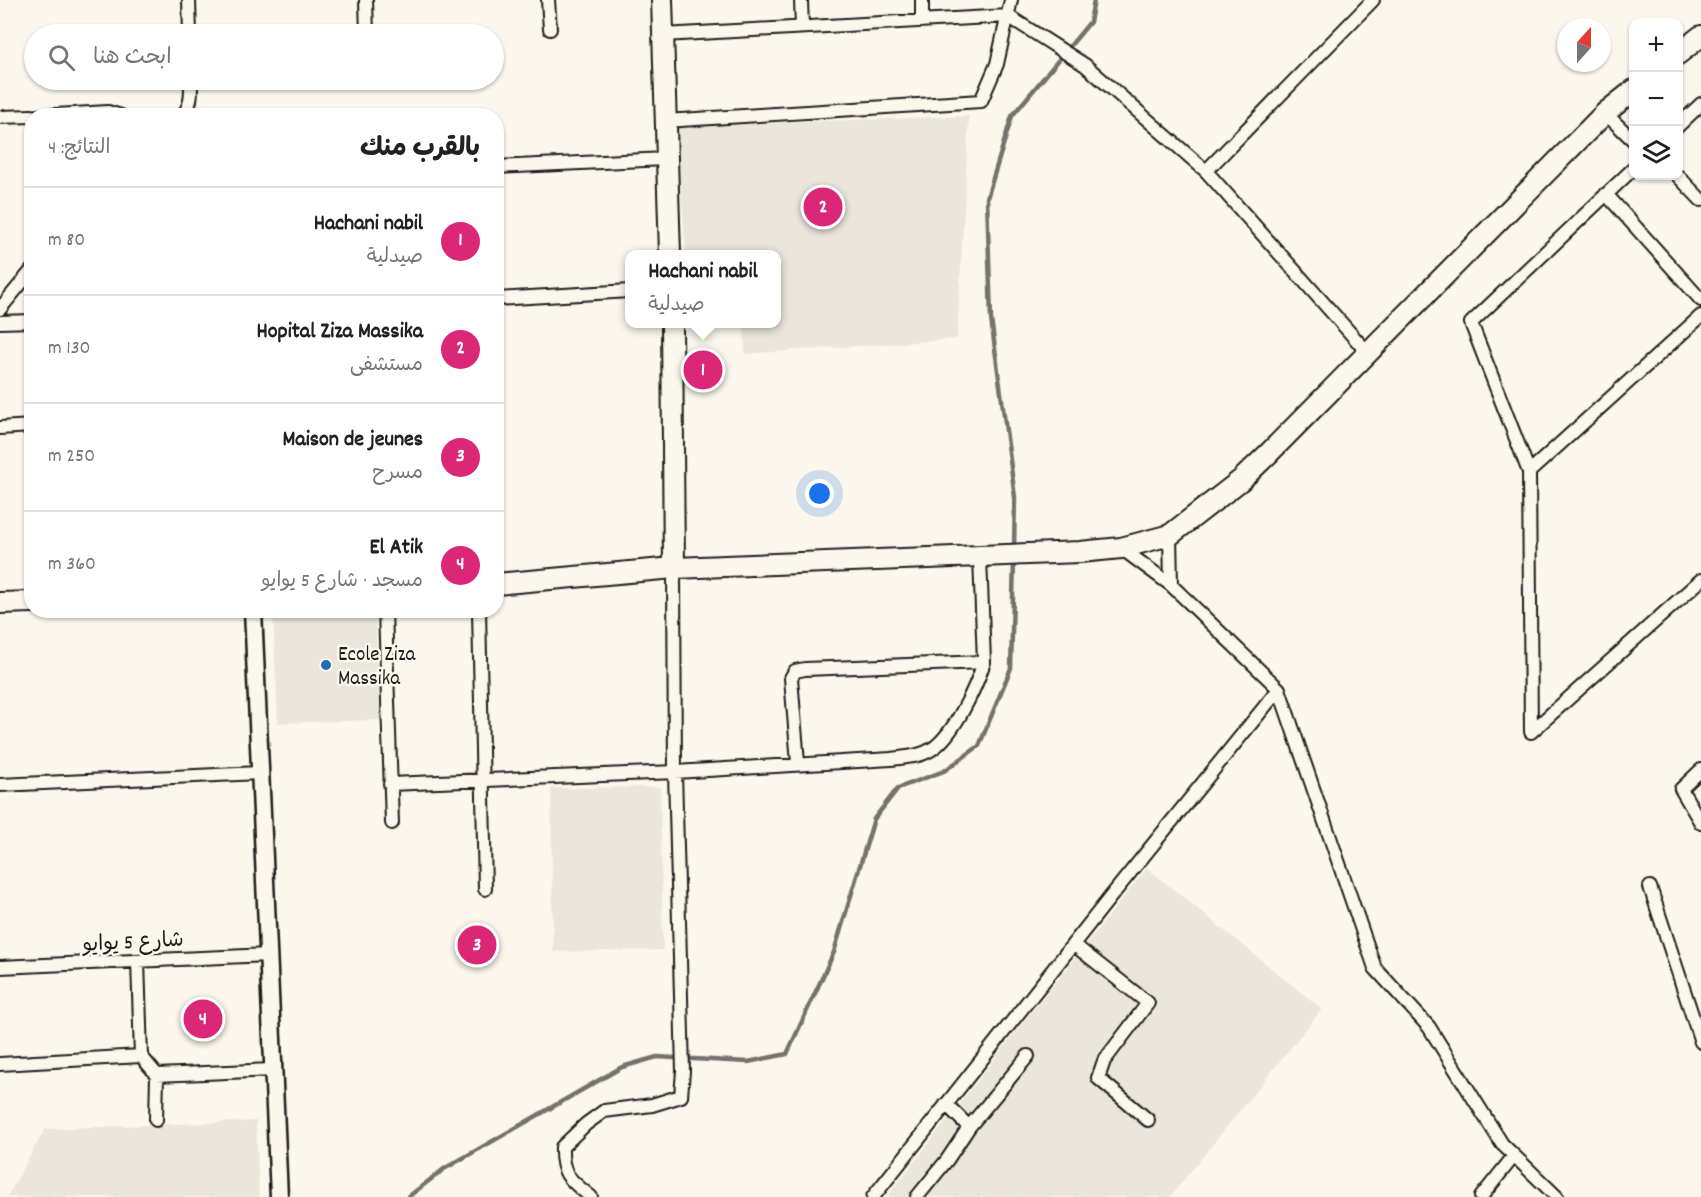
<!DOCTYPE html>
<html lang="ar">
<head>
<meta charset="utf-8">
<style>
	body { margin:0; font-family:Dekko,"Playpen Sans Arabic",sans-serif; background:#f2f2f2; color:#202124; direction:rtl }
	.controls { position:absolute; right:18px; top:18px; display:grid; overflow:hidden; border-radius:12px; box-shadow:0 2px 4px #0004 }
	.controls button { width:54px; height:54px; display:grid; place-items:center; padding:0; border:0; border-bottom:2px solid #e0e0e0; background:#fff; color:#202124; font:30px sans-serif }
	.compass { position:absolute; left:1557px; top:18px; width:54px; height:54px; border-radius:50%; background:#fff; box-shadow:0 2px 4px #0004; rotate:21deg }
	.you { position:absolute; left:820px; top:494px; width:21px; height:21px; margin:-15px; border:4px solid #fff; border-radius:50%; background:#1a73e8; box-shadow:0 0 0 9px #1a73e833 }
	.badge { display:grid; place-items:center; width:39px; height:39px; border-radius:50%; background:#db2777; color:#fff; font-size:20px; font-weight:700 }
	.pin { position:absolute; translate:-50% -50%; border:3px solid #fff; box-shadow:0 2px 6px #0006 }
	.popup { position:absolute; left:625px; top:250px; width:156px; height:78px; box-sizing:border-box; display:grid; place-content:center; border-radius:12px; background:#fff; filter:drop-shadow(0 2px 4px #0005); font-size:20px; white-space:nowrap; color:#757577 }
	.popup b { font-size:22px; color:#202124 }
	.popup::after { content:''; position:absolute; left:50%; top:100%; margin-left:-12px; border:12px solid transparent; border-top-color:#fff }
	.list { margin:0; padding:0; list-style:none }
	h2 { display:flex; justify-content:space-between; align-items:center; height:78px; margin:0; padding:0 24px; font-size:26px }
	h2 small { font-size:20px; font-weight:400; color:#757577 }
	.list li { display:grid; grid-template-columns:39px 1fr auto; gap:18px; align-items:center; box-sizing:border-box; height:108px; padding:0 24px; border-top:2px solid #e0e0e0 }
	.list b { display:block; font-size:22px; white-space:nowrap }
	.list p { margin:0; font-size:20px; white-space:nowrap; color:#757577 }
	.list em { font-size:20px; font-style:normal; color:#757577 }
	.icon { flex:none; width:33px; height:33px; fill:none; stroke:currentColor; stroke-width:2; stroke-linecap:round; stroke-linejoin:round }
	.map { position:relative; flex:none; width:1701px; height:1197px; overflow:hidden; direction:ltr }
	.search { position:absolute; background:#fff; box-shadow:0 2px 4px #0004; left:24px; top:24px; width:480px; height:66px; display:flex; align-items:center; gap:15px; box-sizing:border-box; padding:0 21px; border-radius:33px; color:#757577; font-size:22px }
	.panel { position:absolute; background:#fff; box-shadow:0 2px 4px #0004; left:24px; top:108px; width:480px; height:510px; border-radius:24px; direction:rtl }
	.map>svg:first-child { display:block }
	.built { fill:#eae6dc }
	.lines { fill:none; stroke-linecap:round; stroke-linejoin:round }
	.stream { stroke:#74726e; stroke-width:4.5 }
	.minor-casing { stroke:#1c1c1c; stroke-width:16 }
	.secondary-casing { stroke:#1c1c1c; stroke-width:21 }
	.primary-casing { stroke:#1c1c1c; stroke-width:24 }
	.minor { stroke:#fbf7ec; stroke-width:12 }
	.secondary { stroke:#fbf7ec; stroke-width:16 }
	.primary { stroke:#fbf7ec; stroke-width:20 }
	.poi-dot { fill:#1f6fb2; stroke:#fbf7ec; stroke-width:2 }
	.labels { text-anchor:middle; stroke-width:5; stroke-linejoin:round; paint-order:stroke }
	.poi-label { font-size:21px; fill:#1c1c1c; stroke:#fbf7ec; text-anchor:start }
	.street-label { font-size:21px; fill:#1c1c1c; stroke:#fbf7ec }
</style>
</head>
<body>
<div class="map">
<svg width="1701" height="1197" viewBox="0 0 1701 1197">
	<rect width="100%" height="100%" fill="#fbf7ec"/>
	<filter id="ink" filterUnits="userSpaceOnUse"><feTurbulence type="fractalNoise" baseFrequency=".0167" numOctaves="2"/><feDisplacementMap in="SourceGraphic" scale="12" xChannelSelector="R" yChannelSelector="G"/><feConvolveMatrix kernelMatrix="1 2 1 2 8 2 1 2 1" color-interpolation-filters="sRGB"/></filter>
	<g filter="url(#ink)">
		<path class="built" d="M969,116L957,339L745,354L744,324H777V254H686L676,126Z
			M273,611H375L380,720L278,723Z
			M660,787L663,950L553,952L551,788Z
			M1147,868L1322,1009L1170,1197H887L1017,1030Z
			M256,1121L259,1197H7L45,1129Z"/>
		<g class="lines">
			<path class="stream" d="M1014,549L1015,497L991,319L987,198L1012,116L1090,22L1094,0
				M408,1197L444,1169L622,1067L657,1057L748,1062L787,1054L834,952L874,819L898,788L944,771L979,746L1011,668L1014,560"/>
			<g class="minor-casing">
				<path id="minor" d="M189,0L190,34
					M366,0L367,34
					M548,0L550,29
					M801,0L802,27
					M922,0V21
					M663,35L1008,16L1085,65L1206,171L1368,353
					M1605,113L1634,141
					M38,116L108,112L121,116
					M182,116C192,106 191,93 191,80
					M0,117L32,116
					M665,121L981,101L997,64L1011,0
					M1678,126L1701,104
					M496,167L666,159
					M1206,171L1373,0
					M1678,176L1701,200
					M1606,194L1701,300
					M496,299L630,291
					M0,309L32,270
					M0,322L32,321
					M0,428L32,426
					M1529,472L1701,316
					M1170,535L1171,585
					M385,610L392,823
					M479,610L485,889
					M1279,689L1375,968L1429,1027L1502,1144L1557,1197
					M1531,732L1529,472L1471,323L1634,168
					M1531,732L1701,580
					M798,763L791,678L795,671L805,669L984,662L980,557
					M1701,770L1681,789L1701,823
					M390,784L675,772L891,759C905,757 920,757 932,749C954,735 976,687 984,662
					M0,785L260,773
					M1650,887L1701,1042
					M1073,944L1148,1003L1104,1061L1098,1078L1148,1120
					M138,961L141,1056L157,1075L156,1120
					M0,967L268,955
					M0,1064L141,1056
					M157,1075L273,1070
					M969,1127L1028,1056
					M591,1197C570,1180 561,1175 562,1147L586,1124L604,1111L652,1105L681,1096L683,1071L675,772L674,568
					M873,1197L1112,895L1279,689L1171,585L1121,548
					M917,1197L947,1160L969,1127L946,1104
					M1481,1197L1514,1156"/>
			</g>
			<g class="secondary-casing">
				<path id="secondary" d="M253,610L279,1197"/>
			</g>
			<g class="primary-casing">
				<path id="primary" d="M662,0L670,254
					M1678,54L1701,36
					M672,324L674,568
					M496,584L674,568L1080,552L1121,548L1170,535L1241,480L1267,455L1605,113L1634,90
					M0,603L32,602"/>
			</g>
			<use href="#minor" class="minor"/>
			<use href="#secondary" class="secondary"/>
			<use href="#primary" class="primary"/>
		</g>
	</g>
	<circle class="poi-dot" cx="326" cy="665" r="6"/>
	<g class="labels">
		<g class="poi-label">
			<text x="338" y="660">Ecole Ziza<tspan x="338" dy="24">Massika</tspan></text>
		</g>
		<g class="street-label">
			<text transform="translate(133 941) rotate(-3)" y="7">شارع 5 يوايو</text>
		</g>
	</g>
</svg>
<div class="controls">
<button>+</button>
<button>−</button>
<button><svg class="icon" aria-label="layers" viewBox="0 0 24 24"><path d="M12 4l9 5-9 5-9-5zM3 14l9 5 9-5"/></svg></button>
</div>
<svg class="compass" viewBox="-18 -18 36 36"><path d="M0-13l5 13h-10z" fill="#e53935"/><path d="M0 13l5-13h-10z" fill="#757577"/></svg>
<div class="you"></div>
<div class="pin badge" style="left:703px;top:370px">1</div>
<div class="popup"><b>Hachani nabil</b>صيدلية</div>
<div class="pin badge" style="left:823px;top:207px">2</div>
<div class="pin badge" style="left:477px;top:945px">3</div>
<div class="pin badge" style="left:203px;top:1019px">4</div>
<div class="search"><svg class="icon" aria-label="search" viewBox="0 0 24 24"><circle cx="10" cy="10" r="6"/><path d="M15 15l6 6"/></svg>ابحث هنا</div>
<section class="panel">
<h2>بالقرب منك<small>النتائج: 4</small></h2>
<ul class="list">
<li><span class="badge">1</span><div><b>Hachani nabil</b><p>صيدلية</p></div><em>80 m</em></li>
<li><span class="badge">2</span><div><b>Hopital Ziza Massika</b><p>مستشفى</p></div><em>130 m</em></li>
<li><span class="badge">3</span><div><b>Maison de jeunes</b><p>مسرح</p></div><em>250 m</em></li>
<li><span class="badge">4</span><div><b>El Atik</b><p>مسجد · شارع 5 يوايو</p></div><em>360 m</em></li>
</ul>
</section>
</div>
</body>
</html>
